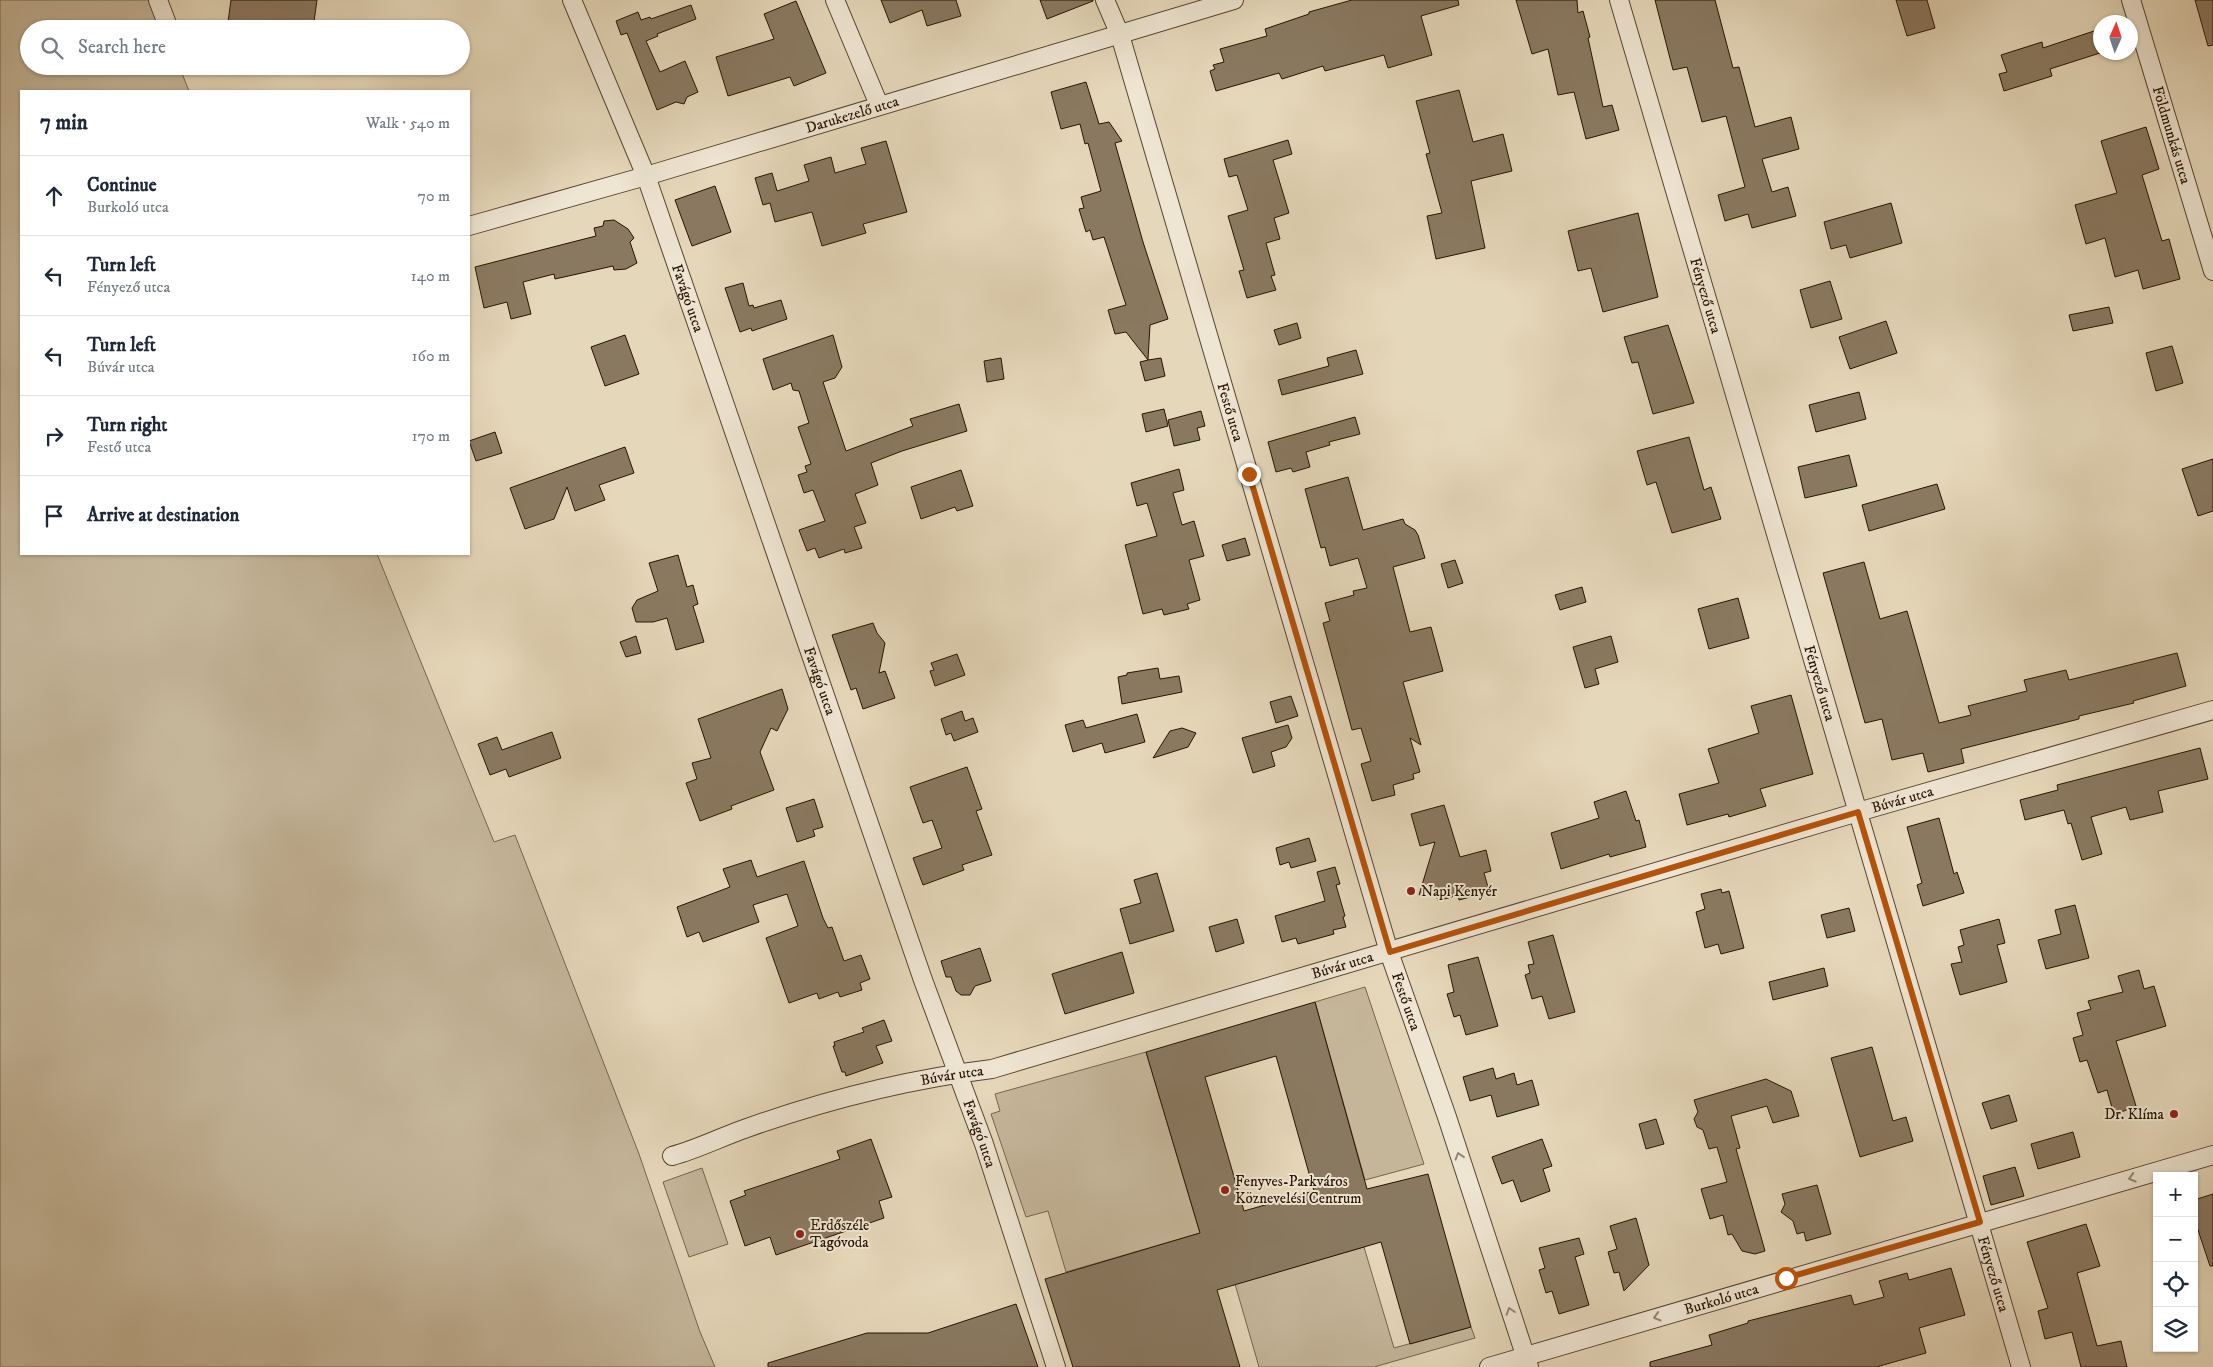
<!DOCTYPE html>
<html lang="en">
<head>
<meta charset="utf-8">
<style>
	body { margin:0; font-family:"IM FELL DW Pica",serif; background:#f6f6f7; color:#1f2937 }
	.controls { position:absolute; right:15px; bottom:15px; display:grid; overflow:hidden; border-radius:0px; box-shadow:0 1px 4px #0004 }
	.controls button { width:45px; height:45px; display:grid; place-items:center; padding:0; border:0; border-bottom:1px solid #e0e1e3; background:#fff; color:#1f2937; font:25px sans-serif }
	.compass { position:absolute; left:2093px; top:15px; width:45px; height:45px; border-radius:50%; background:#fff; box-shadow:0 1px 4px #0004; rotate:3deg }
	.stop { position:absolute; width:15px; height:15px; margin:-11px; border:4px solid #b45309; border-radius:50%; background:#fff }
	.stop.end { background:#b45309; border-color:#fff; box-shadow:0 1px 5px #0008 }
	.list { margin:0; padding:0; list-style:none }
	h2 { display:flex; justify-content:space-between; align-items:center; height:65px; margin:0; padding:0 20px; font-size:21px }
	h2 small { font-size:16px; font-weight:400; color:#747a83 }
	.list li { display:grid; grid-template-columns:32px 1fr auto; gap:15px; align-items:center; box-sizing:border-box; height:80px; padding:0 20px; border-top:1px solid #e0e1e3 }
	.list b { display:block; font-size:19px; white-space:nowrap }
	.list p { margin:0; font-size:16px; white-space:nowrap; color:#747a83 }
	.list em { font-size:16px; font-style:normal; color:#747a83 }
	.icon { flex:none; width:28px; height:28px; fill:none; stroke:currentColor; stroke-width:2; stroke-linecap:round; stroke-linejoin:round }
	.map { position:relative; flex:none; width:2213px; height:1367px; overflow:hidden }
	.search { position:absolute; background:#fff; box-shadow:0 1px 4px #0004; left:20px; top:20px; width:450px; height:55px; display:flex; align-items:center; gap:12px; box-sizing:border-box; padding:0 18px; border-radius:28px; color:#747a83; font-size:19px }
	.panel { position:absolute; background:#fff; box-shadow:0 1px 4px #0004; left:20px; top:90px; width:450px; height:465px; border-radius:0px }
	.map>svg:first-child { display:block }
	.green { fill:#c5b69a; stroke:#76644e }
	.building { fill:#8a7961; stroke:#281301; fill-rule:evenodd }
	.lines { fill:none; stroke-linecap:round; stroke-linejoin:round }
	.minor-casing { stroke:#57442f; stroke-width:20 }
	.minor { stroke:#eee5d2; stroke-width:18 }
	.oneway { stroke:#958674 }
	.route { stroke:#b45309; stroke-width:6 }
	.poi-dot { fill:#8f2418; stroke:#eee5d2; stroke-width:2 }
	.labels { text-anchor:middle; stroke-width:4; stroke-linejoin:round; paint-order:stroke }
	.street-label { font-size:15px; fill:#281301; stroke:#eee5d2 }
	.poi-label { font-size:15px; fill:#281301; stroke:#eee5d2; text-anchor:start }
</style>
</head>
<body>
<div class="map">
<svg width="2213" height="1367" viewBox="0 0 2213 1367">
	<rect width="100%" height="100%" fill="#e5d7b9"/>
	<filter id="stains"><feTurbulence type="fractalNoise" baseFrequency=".004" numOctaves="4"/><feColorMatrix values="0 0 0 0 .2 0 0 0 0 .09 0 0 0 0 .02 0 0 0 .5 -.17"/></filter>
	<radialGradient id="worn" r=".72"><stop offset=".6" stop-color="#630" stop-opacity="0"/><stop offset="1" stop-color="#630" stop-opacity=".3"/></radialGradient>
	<path class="green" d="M0,0H152L164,29H29V66H179L189,91H21V554H377L494,842L515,835L639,1154L700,1332L715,1367H0Z
		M1365,987L1424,1164L1365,1180L1315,1002Z
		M1146,1052L1200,1233L1066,1272L1048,1211L1026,1217L991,1114L1000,1111L995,1094Z
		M702,1168L728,1244L689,1257L663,1182Z
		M1364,1247L1394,1348L1471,1327L1475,1338L1374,1367H1259L1235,1284Z"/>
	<path class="building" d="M231,0H317L313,29H227Z
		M881,0H956L961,16L927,26L922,10L890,23Z
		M1040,0H1093V1L1047,19Z
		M1352,0H1458L1459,5L1421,16L1432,55L1388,68L1384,55L1325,71L1323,66L1282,79L1279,73L1216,91L1210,71L1215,69L1213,65L1224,62L1220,49L1267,36L1265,29L1309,14V12Z
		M1516,0H1577L1578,13L1583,11L1590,37L1588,38L1603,107L1612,105L1619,130L1586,139L1574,92L1558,95L1548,49L1532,54Z
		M1655,0H1715L1733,68L1739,67L1755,127L1791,117L1799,149L1762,159L1772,192L1788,187L1796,216L1752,228L1748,214L1725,221L1718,195L1745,187L1726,116L1702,122L1687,67L1673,70Z
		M1896,0H1927L1935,28L1907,36Z
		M2195,0H2213V45L2208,46Z
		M796,1L826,73L794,86L790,77L728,96L716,57L774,39L764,14Z
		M691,5L696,19L657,34L658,36L646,41L660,72L685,61L698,92L687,97L684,104L676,102L657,110L627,33L621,35L616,21L638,12L641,20L650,17L651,19Z
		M2100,29V53L2050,69L2052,76L2004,91L1999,74L2007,72L2001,55L2042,42L2043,48Z
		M1086,82L1099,124L1109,122L1122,141L1115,143L1143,242L1168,319L1150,325L1148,360L1161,358L1165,376L1145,381L1140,362L1148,360L1126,332L1115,334L1108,310L1126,305L1104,237L1093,240L1090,230L1086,232L1079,209L1084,208L1081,197L1101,191L1088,143L1085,144L1080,124L1061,129L1051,92Z
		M1459,90L1473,142L1503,134L1512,171L1471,181L1485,248L1436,259L1427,216L1442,213L1426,154L1430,153L1416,101Z
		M2146,127L2159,169L2142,175L2162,241L2169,239L2180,279L2143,289L2138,270L2115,277L2105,238L2086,244L2075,205L2117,193L2101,141Z
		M1288,140L1292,154L1273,160L1289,213L1274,218L1280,239L1266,243L1275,275L1271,276L1276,290L1247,298L1239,271L1244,270L1228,216L1248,210L1237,175L1229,177L1224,159Z
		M886,141L907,212L863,224L866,233L822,246L812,212L775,222L770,203L763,205L755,178L772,173L777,191L809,181L804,165L831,157L835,173L866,164L861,148Z
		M715,186L731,232L692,246L675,200Z
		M1891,203L1902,243L1850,258L1846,245L1831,249L1824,222Z
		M1638,213L1658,297L1603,312L1591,268L1578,271L1568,231Z
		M614,220L628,229L634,238L630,242L637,263L626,269L614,270L613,266L555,279L554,274L523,282L531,314L511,319L507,302L484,308L475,267L596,236L594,228L603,226L604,221Z
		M1830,281L1842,319L1811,328L1800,290Z
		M743,283L749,306L753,305L754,308L781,300L787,319L752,331L751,328L740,332L725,288Z
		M2109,307L2113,323L2073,331L2069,315Z
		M1886,321L1897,353L1850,369L1839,337Z
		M1297,323L1301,338L1279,345L1274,330Z
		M1668,325L1694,403L1653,414L1638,362L1632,363L1624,337Z
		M625,335L639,374L605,386L591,347Z
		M833,335L842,367L835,378L823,382L846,451L913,426L910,419L959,404L967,431L902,451L871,463L878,485L855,494L866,523L854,527L862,548L845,553L844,549L819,558L815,548L807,551L799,530L825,521L813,490L804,493L798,475L807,472L805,466L811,464L798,427L809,423L799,391L793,390L791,383L773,390L763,359Z
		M2172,346L2183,383L2156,391L2146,353Z
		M1356,350L1363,374L1282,395L1278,380L1329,366L1327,358Z
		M1001,358L1004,379L987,382L984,361Z
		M1859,392L1866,419L1816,432L1809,405Z
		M1164,409L1168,426L1146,432L1142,414Z
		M1201,411L1205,426L1197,428L1200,440L1174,446L1168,420Z
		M1355,417L1360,434L1329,442L1330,445L1306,452L1310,467L1293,472L1291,468L1276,472L1268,442Z
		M495,432L502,453L476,461L469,441Z
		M1689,437L1704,490L1711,487L1721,519L1672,533L1656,482L1647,485L1637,451Z
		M625,447L634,473L599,485L605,500L575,511L567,487L554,519L525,529L510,488Z
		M1849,455L1857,486L1805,498L1798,467Z
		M2213,459V511L2198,516L2182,469Z
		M1179,469L1184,490L1173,493L1182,525L1194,521L1204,556L1189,560L1200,600L1187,604L1189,609L1164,615L1162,609L1143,614L1125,545L1157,536L1147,503L1137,506L1131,483Z
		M961,470L973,506L957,511L955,507L921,519L911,487Z
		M1348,477L1363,530L1403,519L1405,524L1415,530L1418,535L1425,558L1393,567L1410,632L1431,627L1443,671L1403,682L1421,745L1410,738L1420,772L1413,774L1414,779L1393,785L1395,795L1372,801L1361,764L1371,761L1361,728L1352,730L1323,623L1330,621L1325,603L1354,595L1353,591L1367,588L1358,558L1330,566L1325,547L1321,548L1305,489Z
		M1937,484L1945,509L1869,531L1862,505Z
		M1245,538L1250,555L1227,561L1222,545Z
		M678,555L687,587L693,585L698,604L693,606L704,642L676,650L667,618L653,622H636L632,608L637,600L658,591L649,563Z
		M1455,560L1463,583L1448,588L1441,564Z
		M1864,562L1880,619L1907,611L1939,723L1971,715L1968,706L2027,691L2024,680L2066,670L2069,680L2177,653L2186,686L2133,701L2134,703L2079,716V719L1961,749L1964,763L1928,772L1923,753L1892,760L1882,719L1865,723L1823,573Z
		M1582,587L1586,602L1560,610L1555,595Z
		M1738,598L1749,638L1709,649L1698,609Z
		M873,623L877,633L885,643L879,673L885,671L895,698L863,709L856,688L851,690L832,635Z
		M636,636L641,653L626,657L620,642Z
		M1611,636L1618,662L1595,669L1599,684L1585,688L1573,647Z
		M957,654L965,675L935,686L930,671L934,670L931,663Z
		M1158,668L1160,679L1179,676L1182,692L1122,704L1118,677L1127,675V673Z
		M782,689L788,709L777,731L771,728L760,752L774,790L731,806L732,809L700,821L686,783L697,779L692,763L711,758L698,719Z
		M1791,695L1813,774L1760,789L1766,806L1729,817L1728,814L1687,825L1679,794L1719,783L1708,749L1759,733L1751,706Z
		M1291,696L1298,716L1276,723L1270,702Z
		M962,711L965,721L973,718L978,732L954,741L951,733L946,735L941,719Z
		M1137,714L1145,742L1105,753L1102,743L1073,752L1065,725L1083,720L1086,728Z
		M1288,725L1292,738L1286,747L1271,752L1275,766L1253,773L1242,738Z
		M1182,728L1196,733L1188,747L1153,758L1170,731Z
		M552,732L561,758L509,777L506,769L490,775L478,744L497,737L502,750Z
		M2200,748L2208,779L2158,791L2163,812L2130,820L2126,807L2091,817L2102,854L2082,860L2071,823L2068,824L2064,810L2025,820L2020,800L2058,790L2057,785Z
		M967,767L982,809L976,811L992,855L962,865L964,870L923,885L913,858L942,848L932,820L923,823L910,787Z
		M1626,791L1636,821L1639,820L1646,847L1610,857L1609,854L1561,869L1551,833L1599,818L1594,802Z
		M814,799L823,827L813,830L815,836L797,842L786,808Z
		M1444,805L1460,857L1486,850L1491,871L1484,873L1488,887L1476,890L1478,895L1459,900L1458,895L1438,901L1435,891L1419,895L1435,842L1420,846L1411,814Z
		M1939,818L1954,874L1957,872L1964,893L1923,906L1917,885L1922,883L1907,827Z
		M1309,838L1316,861L1291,868L1289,862L1280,865L1276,848Z
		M751,860L757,877L804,861L823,918L828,928L832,927L844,961L861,955L870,979L860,983L862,990L840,997L838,992L819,999L817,993L789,1003L766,938L798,926L787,894L753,905L759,922L703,942L699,932L687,937L677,907L730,887L723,869Z
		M1335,867L1340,884L1336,885L1345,916L1343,917L1346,927L1333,930L1334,934L1298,944L1296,938L1282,942L1275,916L1325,901L1317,872Z
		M1157,873L1174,931L1130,944L1120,909L1141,903L1134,880Z
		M1721,889L1722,893L1729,891L1744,948L1721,954L1718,944L1705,948L1696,912L1705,909L1701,894Z
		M2075,905L2089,958L2046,969L2038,940L2061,934L2055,910Z
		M1849,908L1855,931L1827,938L1821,915Z
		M1237,919L1244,943L1216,952L1209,927Z
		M1999,919L2005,943L1997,945L2007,982L1960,995L1951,964L1962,962L1958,947L1964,945L1960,930Z
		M1553,935L1575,1012L1549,1019L1542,996L1532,999L1525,975L1530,973L1528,965L1534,964L1528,942Z
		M980,948L991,981L975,986L970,995H961L956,991L951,977H946L941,961Z
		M1122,952L1134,993L1065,1014L1052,974Z
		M1478,957L1498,1026L1466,1035L1460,1015L1454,1017L1447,994L1454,992L1448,965Z
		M1824,968L1828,986L1773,1000L1769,982Z
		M2139,970L2144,989L2154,986L2166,1026L2116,1041L2136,1106L2114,1115L2107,1090L2098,1093L2087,1060L2080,1062L2073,1038L2083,1035L2077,1013L2091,1009L2088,1001L2123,992L2118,976Z
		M1315,1002L1367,1189L1428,1174L1471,1327L1410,1344L1381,1242L1217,1290L1240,1367H1073L1045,1279L1200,1233L1146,1052ZM1276,1056L1314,1191L1244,1211L1205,1077Z
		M884,1020L892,1041L876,1046L883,1063L846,1076L845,1072H842L833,1046H835L834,1042L864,1032L862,1028Z
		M1872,1047L1893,1121L1906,1117L1913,1141L1860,1157L1831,1058Z
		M1493,1068L1496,1079L1514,1073L1517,1085L1532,1080L1539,1105L1497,1117L1491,1095L1470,1101L1463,1077Z
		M1766,1079L1791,1091L1799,1116L1773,1123L1767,1106L1731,1116L1740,1148L1736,1149L1765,1251L1755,1254L1742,1251L1732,1234L1728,1235L1723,1215L1710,1219L1701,1189L1727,1182L1717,1147L1709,1149L1703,1130L1697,1127L1694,1119L1698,1112L1694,1100Z
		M2009,1095L2017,1121L1991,1129L1982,1103Z
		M1656,1119L1664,1144L1646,1149L1639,1124Z
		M2073,1132L2080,1157L2038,1169L2031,1144Z
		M871,1139L892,1197L879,1201L884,1218L776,1255L770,1237L745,1246L730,1201L746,1195L744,1191L840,1159L837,1151Z
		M1542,1139L1552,1166L1543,1169L1550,1191L1521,1202L1513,1180L1502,1184L1492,1157Z
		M2015,1167L2024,1196L1991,1205L1983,1176Z
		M1817,1185L1831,1234L1806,1241L1804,1232L1797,1234L1793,1221L1781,1212L1785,1204L1782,1194Z
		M2213,1194V1266H2210L2194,1218V1200Z
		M1636,1218L1649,1265L1624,1291L1619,1272L1614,1273L1608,1252L1617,1249L1610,1226Z
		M2086,1224L2100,1266L2077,1273L2097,1346L2121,1341L2127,1367H2081L2072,1332L2045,1339L2038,1311L2048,1308L2027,1242Z
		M1579,1238L1584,1254L1575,1257L1589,1305L1559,1314L1552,1291L1546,1293L1539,1270L1545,1268L1539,1248Z
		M1951,1268L1965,1315L1919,1328L1926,1353L1876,1367H1650V1362L1712,1345L1709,1335L1748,1323V1321L1851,1295L1854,1305L1884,1297L1879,1281L1907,1273L1909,1280Z
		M1016,1304L1038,1367H768V1363L867,1333H928Z"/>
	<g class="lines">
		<g class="minor-casing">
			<g id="minor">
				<path d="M158,0L169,29"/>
				<path id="s1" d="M572,0L646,176L923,980L984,1144L1056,1367"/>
				<path d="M835,0L879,105"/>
				<path id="s2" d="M1105,0L1120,35L1389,952L1447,1117L1529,1367"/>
				<path id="s3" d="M1619,0L2021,1367"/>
				<path id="s4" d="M2131,0L2213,271"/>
				<path id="s5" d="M469,226L646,176L1234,0"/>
				<path id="s6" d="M672,1156C698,1149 721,1137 747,1128C826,1100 909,1079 992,1069L1858,812L2213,710"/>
				<path id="s7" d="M1489,1367L2213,1155"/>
			</g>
		</g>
		<use href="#minor" class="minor"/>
	</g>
	<defs><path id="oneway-chevron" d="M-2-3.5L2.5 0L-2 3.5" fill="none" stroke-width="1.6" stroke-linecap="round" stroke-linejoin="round" transform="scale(1.25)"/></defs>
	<g class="oneway">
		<use href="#oneway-chevron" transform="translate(1459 1156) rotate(-107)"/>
		<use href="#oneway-chevron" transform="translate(2132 1178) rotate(164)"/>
		<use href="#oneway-chevron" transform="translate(1510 1311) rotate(-108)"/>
		<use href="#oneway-chevron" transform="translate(1657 1317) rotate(163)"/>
	</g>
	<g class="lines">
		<path class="route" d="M1249,474L1390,952L1858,812L1980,1222L1786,1278"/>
	</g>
	<g class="poi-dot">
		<circle cx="1411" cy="891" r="5"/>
		<circle cx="2174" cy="1114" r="5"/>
		<circle cx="1225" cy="1190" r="5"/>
		<circle cx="800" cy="1234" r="5"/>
	</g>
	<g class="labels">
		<g class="street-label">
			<text dy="5" stroke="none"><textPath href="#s5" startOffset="399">Darukezelő utca</textPath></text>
			<text dy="5" stroke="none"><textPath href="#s4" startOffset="141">Földmunkás utca</textPath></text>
			<text dy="5" stroke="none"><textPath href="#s3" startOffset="308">Fényező utca</textPath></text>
			<text dy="5" stroke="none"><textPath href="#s1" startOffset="320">Favágó utca</textPath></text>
			<text dy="5" stroke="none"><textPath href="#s2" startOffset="431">Festő utca</textPath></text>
			<text dy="5" stroke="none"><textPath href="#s1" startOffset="725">Favágó utca</textPath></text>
			<text dy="5" stroke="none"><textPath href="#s3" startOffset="712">Fényező utca</textPath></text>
			<text dy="5" stroke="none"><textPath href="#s6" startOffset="1282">Búvár utca</textPath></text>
			<text dy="5" stroke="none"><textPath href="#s6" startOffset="698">Búvár utca</textPath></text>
			<text dy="5" stroke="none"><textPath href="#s2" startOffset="1046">Festő utca</textPath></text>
			<text dy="5" stroke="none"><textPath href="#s6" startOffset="292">Búvár utca</textPath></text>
			<text dy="5" stroke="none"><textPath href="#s1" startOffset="1205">Favágó utca</textPath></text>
			<text dy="5" stroke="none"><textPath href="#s3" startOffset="1328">Fényező utca</textPath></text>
			<text dy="5" stroke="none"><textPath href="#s7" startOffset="242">Burkoló utca</textPath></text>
		</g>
		<g class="poi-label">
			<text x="1421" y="896">Napi Kenyér</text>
			<text x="2164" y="1119" text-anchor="end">Dr. Klíma</text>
			<text x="1235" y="1186">Fenyves-Parkváros<tspan x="1235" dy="17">Köznevelési Centrum</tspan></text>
			<text x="810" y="1230">Erdőszéle<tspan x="810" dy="17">Tagóvoda</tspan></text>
		</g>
	</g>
	<rect width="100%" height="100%" filter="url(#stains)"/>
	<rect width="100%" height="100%" fill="url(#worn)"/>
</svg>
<div class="controls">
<button>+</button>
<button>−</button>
<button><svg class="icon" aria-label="locate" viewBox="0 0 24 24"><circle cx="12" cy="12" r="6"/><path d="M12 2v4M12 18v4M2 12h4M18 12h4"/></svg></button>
<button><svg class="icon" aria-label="layers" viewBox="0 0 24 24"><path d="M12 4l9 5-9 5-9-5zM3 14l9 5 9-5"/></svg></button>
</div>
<svg class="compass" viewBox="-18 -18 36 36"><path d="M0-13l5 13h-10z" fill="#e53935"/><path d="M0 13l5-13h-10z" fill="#747a83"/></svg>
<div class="stop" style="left:1786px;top:1278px"></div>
<div class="stop end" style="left:1249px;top:474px"></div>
<div class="search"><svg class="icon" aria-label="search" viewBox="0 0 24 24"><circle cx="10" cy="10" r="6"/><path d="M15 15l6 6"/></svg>Search here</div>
<section class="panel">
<h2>7 min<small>Walk · 540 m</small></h2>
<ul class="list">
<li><svg class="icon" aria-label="ahead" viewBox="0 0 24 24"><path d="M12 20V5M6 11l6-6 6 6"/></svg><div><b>Continue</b><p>Burkoló utca</p></div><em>70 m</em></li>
<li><svg class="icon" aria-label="left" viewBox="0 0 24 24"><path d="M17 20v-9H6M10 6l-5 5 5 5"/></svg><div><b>Turn left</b><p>Fényező utca</p></div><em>140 m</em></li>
<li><svg class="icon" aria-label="left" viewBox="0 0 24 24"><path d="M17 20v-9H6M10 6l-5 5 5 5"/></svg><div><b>Turn left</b><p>Búvár utca</p></div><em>160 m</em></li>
<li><svg class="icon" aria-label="right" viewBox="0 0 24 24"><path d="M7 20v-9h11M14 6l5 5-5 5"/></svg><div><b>Turn right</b><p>Festő utca</p></div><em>170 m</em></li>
<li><svg class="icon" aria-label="arrive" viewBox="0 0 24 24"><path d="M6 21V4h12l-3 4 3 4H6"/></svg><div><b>Arrive at destination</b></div></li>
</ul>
</section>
</div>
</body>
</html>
